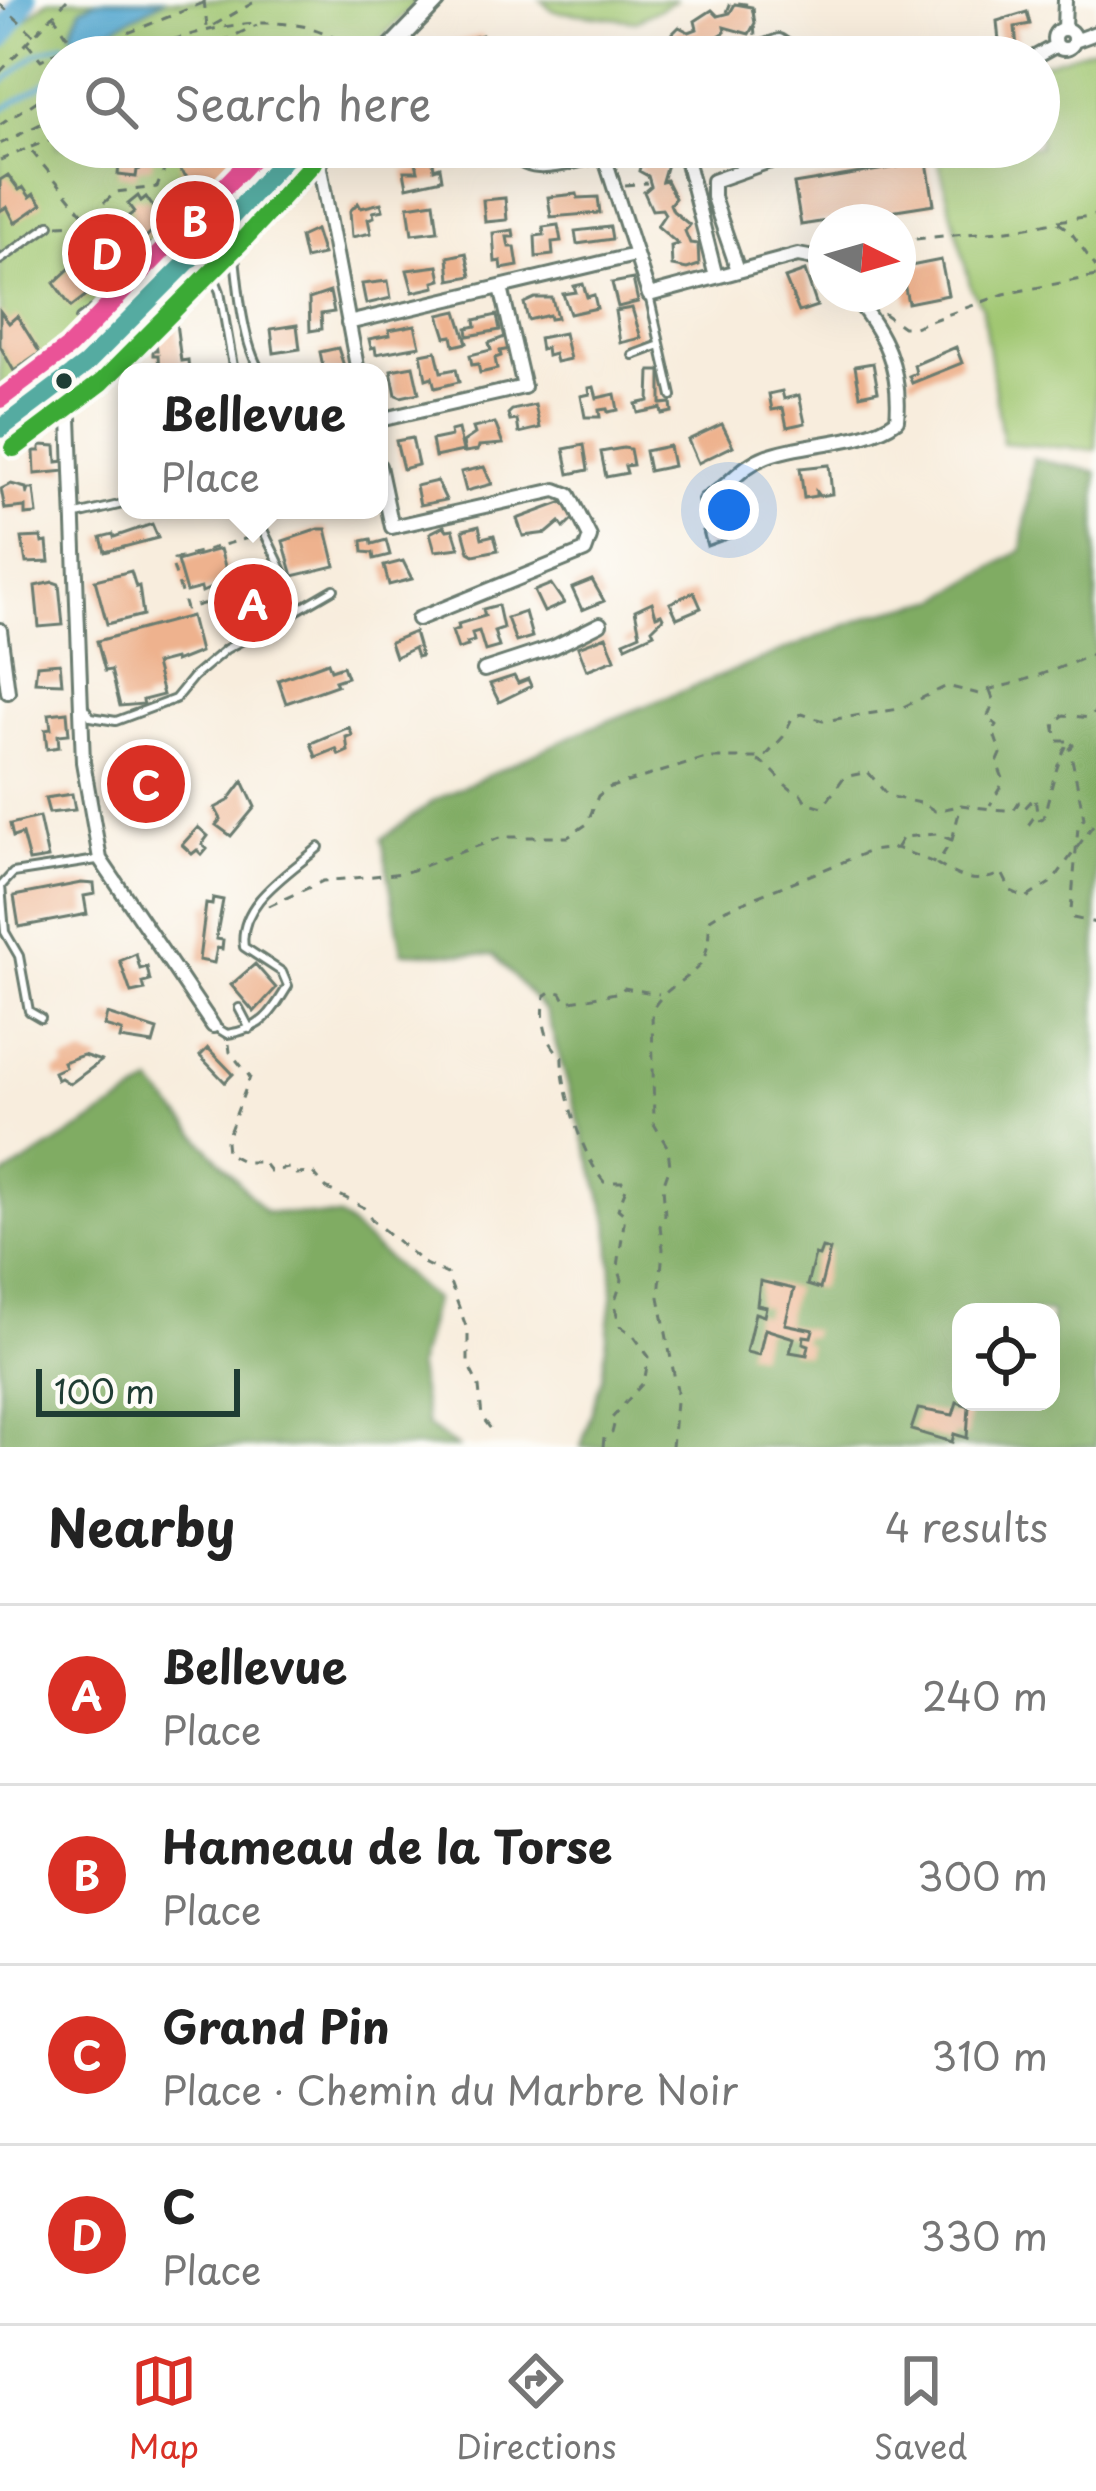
<!DOCTYPE html>
<html lang="en">
<head>
<meta charset="utf-8">
<style>
	body { margin:0; font-family:"Playpen Sans",sans-serif; background:#f6f6f6; color:#222 }
	.controls { position:absolute; right:36px; bottom:36px; display:grid; overflow:hidden; border-radius:24px; box-shadow:0 12px 48px #0002 }
	.controls button { width:108px; height:108px; display:grid; place-items:center; padding:0; border:0; border-bottom:3px solid #e0e0e0; background:#fff; color:#222; font:60px sans-serif }
	.compass { position:absolute; left:808px; top:204px; width:108px; height:108px; border-radius:50%; background:#fff; box-shadow:0 12px 48px #0002; rotate:95deg }
	.scale { position:absolute; left:36px; bottom:30px; width:204px; box-sizing:border-box; padding-left:12px; border:6px solid #1f3d34; border-top:0; font-size:33px; line-height:42px; white-space:nowrap; color:#1f3d34; -webkit-text-stroke:9px #fdfcf7; paint-order:stroke }
	.you { position:absolute; left:729px; top:510px; width:42px; height:42px; margin:-30px; border:9px solid #fff; border-radius:50%; background:#1a73e8; box-shadow:0 0 0 18px #1a73e833 }
	.badge { display:grid; place-items:center; width:78px; height:78px; border-radius:50%; background:#d93025; color:#fff; font-size:39px; font-weight:700 }
	.pin { position:absolute; translate:-50% -50%; border:6px solid #fff; box-shadow:0 3px 12px #0006 }
	.popup { position:absolute; left:118px; top:363px; width:270px; height:156px; box-sizing:border-box; display:grid; place-content:center; border-radius:24px; background:#fff; filter:drop-shadow(0 3px 9px #0005); font-size:39px; white-space:nowrap; color:#767676 }
	.popup b { font-size:45px; color:#222 }
	.popup::after { content:''; position:absolute; left:50%; top:100%; margin-left:-24px; border:24px solid transparent; border-top-color:#fff }
	.list { margin:0; padding:0; list-style:none }
	h2 { display:flex; justify-content:space-between; align-items:center; height:156px; margin:0; padding:0 48px; font-size:51px }
	h2 small { font-size:39px; font-weight:400; color:#767676 }
	.list li { display:grid; grid-template-columns:78px 1fr auto; gap:36px; align-items:center; box-sizing:border-box; height:180px; padding:0 48px; border-top:3px solid #e0e0e0 }
	.list b { display:block; font-size:45px; white-space:nowrap }
	.list p { margin:0; font-size:39px; white-space:nowrap; color:#767676 }
	.list em { font-size:39px; font-style:normal; color:#767676 }
	.icon { flex:none; width:66px; height:66px; fill:none; stroke:currentColor; stroke-width:2; stroke-linecap:round; stroke-linejoin:round }
	.map { position:relative; flex:none; width:1096px; height:1447px; overflow:hidden }
	.search { position:absolute; background:#fff; box-shadow:0 12px 48px #0002; left:36px; right:36px; top:36px; height:132px; display:flex; align-items:center; gap:30px; box-sizing:border-box; padding:0 42px; border-radius:66px; color:#767676; font-size:45px }
	.sheet { height:876px; background:#fff }
	nav { display:flex; justify-content:space-around; align-items:center; box-sizing:border-box; height:168px; border-top:3px solid #e0e0e0; background:#fff; font-size:33px; color:#767676 }
	nav a { display:grid; justify-items:center; gap:6px }
	nav .on { color:#d93025 }
	.map>svg:first-child { display:block }
	.green { fill:#a1c772; stroke:#608253; stroke-width:3 }
	.forest { fill:#80ac64; stroke:#50744c; stroke-width:3; fill-rule:evenodd }
	.water { fill:#55a9d1; stroke:#3a7382; stroke-width:3 }
	.lines { fill:none; stroke-linecap:round; stroke-linejoin:round }
	.stream { stroke:#55a9d1; stroke-width:4.5 }
	.river { stroke:#55a9d1; stroke-width:24 }
	.building { fill:#eeb28e }
	.lane-casing { stroke:#6b7b6f; stroke-width:12 }
	.street-casing { stroke:#6b7b6f; stroke-width:18 }
	.secondary-casing { stroke:#6b7b6f; stroke-width:22 }
	.path { stroke:#6b7b6f; stroke-width:3; stroke-dasharray:9 9; stroke-linecap:butt }
	.lane { stroke:#fff; stroke-width:6 }
	.street { stroke:#fff; stroke-width:12 }
	.secondary { stroke:#fff; stroke-width:16 }
	.bus-1-casing { stroke:#fdfcf7; stroke-width:27 }
	.bus-2-casing { stroke:#fdfcf7; stroke-width:27 }
	.bus-3-casing { stroke:#fdfcf7; stroke-width:27 }
	.bus-1 { stroke:#55aba1; stroke-width:18 }
	.bus-2 { stroke:#3aaa35; stroke-width:18 }
	.bus-3 { stroke:#ea5297; stroke-width:18 }
	.bus-dot { fill:#1f3d34; stroke:#fdfcf7; stroke-width:4.5 }
</style>
</head>
<body>
<div class="map">
<svg width="1096" height="1447" viewBox="0 0 1096 1447">
	<rect width="100%" height="100%" fill="#fdfcf7"/>
	<filter id="ink" filterUnits="userSpaceOnUse"><feTurbulence type="fractalNoise" baseFrequency=".00833" numOctaves="2"/><feDisplacementMap in="SourceGraphic" scale="24" xChannelSelector="R" yChannelSelector="G"/><feConvolveMatrix kernelMatrix="1 2 1 2 8 2 1 2 1" color-interpolation-filters="sRGB"/></filter>
	<filter id="wash" filterUnits="userSpaceOnUse"><feTurbulence type="fractalNoise" baseFrequency=".004" numOctaves="4" result="noise"/><feDisplacementMap in="SourceGraphic" scale="48" xChannelSelector="R" yChannelSelector="G"/><feGaussianBlur stdDeviation="2.7" result="paint"/><feColorMatrix in="noise" values="0 0 0 0 0 0 0 0 0 0 0 0 0 0 0 0 0 1.4 0 .05"/><feComposite in="paint" operator="in"/></filter>
	<g filter="url(#wash)">
		<rect width="100%" height="100%" fill="#f8eddd"/>
		<path class="green" d="M49,0H419L362,57H57V147H278L77,361L0,413V41Z
			M541,0H677L636,21L554,11Z
			M1096,47V450L1003,443L982,307L971,288L935,147H1039V65Z"/>
		<path class="forest" d="M1033,458L1096,472V1447H581L602,1377L613,1290L609,1222L546,1012L494,955L402,952L382,839L435,800L581,732L872,615L940,599L1022,550ZM961,1312H1051V1402H961Z
			M152,1084L265,1212L340,1217L434,1300L417,1368L427,1426L457,1447H0V1178Z"/>
		<path class="water" d="M98,0H165L80,45L71,32L81,8Z"/>
		<g class="lines">
			<path class="stream" d="M69,57L70,55
				M1,84L36,54L65,43
				M0,111L57,75"/>
			<path class="river" d="M0,38L25,0"/>
		</g>
		<g id="blocks">
			<path class="building" d="M735,4L752,7L755,23L749,34L724,27L725,32L708,43L702,37L696,41L698,44L685,57H639L641,45L662,44L664,49L668,46L665,41L679,27L689,32L697,29L695,21L712,10L718,16L730,13Z
				M1027,12L1030,24L1015,27L1017,48L1000,52L997,21Z
				M482,35L485,43L473,46L475,57H430L429,50L436,47Z
				M205,147H252L209,191L203,184L198,188L179,169L183,165L179,162L188,153L194,158Z
				M431,147L434,169L440,167L442,179L407,187L404,171H418L413,150Z
				M644,151H658L669,157L662,181L666,180L675,198L670,204L673,211L690,225L685,231L690,243L698,244L699,265L687,269L672,266L671,246L678,244L657,226L665,214L662,209L652,210L644,192L651,186L648,176L639,171Z
				M120,152L153,154L152,166L137,170L136,177L118,175Z
				M927,162L934,204L801,225L794,184Z
				M8,175L19,190L23,187L30,197L34,194L42,204L15,223L7,207L0,211V180Z
				M577,194L578,198L598,197L600,213L551,217L548,197Z
				M138,196L141,201L146,197L163,221L131,251L135,257L115,271L111,266L96,277L101,284L71,307L54,283L82,257L84,251L81,246L91,239L94,243L134,212L128,204Z
				M505,198L507,220L485,222L483,200Z
				M434,202L438,231L412,234L408,206Z
				M358,203L361,208L381,203L383,210L373,212L374,217L368,219L371,233L352,237L350,211Z
				M558,225L561,241L552,242L553,255L536,257L535,236L544,235L543,227Z
				M610,227L612,239L577,244L575,231Z
				M315,230L323,255L305,259L300,237Z
				M513,230L514,237H507L509,247H515L518,266L502,269L501,261L495,262L493,233Z
				M466,253L471,276L450,280L448,257Z
				M941,260L948,295L908,303L901,268Z
				M438,266L441,280L434,282L435,287L413,292L407,270Z
				M805,271L817,306L799,312L785,278Z
				M633,279L638,302L618,307L612,283Z
				M388,281L391,298L366,304L362,284Z
				M583,284L587,297L594,295L597,308L570,314L563,294L576,292L574,286Z
				M330,292L334,312L321,314L322,329L310,331L309,299Z
				M535,298H552L557,318L550,319L549,315L528,320L524,303Z
				M632,308L641,338L620,343L615,311Z
				M0,311L9,323L17,316L40,353L14,371L0,346Z
				M457,311L467,343L454,346L452,336L446,337L439,315Z
				M497,315L500,330L468,336L467,328L476,326L475,320Z
				M176,323L181,361L188,360L189,372L159,370L158,355H153V350H157L154,325Z
				M297,325L300,349L274,353L271,329Z
				M415,325L420,346L376,354L375,347L371,348L369,339L390,335L389,330Z
				M564,333L570,359L556,362L554,354L547,356L546,348L541,350L539,338Z
				M507,336L510,349L500,351L501,356L495,358L497,369L480,373L478,364L472,365L470,355L491,350L489,343Z
				M956,347L962,363L912,383L909,376L916,373L914,365Z
				M338,348L346,372L324,371L320,352Z
				M436,351L441,372L456,369L459,382L435,388L432,377L426,379L421,354Z
				M873,363L878,391L860,395L855,366Z
				M413,366L419,393L401,397L396,395L391,370Z
				M650,371H661V404L671,403L672,412L662,414L661,408L638,413L636,404L649,401Z
				M594,387L597,398L615,394L618,410L608,412L607,409L599,410L600,417H585L581,396L590,394L589,388Z
				M782,391L784,399L799,395L805,423L787,427L783,408L772,410L769,394Z
				M535,405L540,428L519,433L517,420L510,421L508,414L512,410Z
				M495,423L503,444L479,446L478,450L465,452L463,442L475,434L473,428Z
				M722,424L733,446L698,463L688,440Z
				M458,429L463,451L435,457L432,440L451,436L450,431Z
				M412,438L418,465L403,469L396,441Z
				M40,445L56,446L57,462L65,461L66,471L35,474L34,451H40Z
				M584,445L588,470L569,474L564,449Z
				M669,446L673,466L649,471L645,451Z
				M623,448L630,449L633,465L625,466L627,473L606,477L601,452Z
				M829,465L832,494L819,496L816,492V496L804,498L800,468Z
				M484,467L492,484L466,491L461,472Z
				M437,481L446,500L420,505L416,486Z
				M11,484L26,488L27,495L29,489H34L37,514L25,515V507L5,509L1,489Z
				M563,502L574,518L564,528L560,522L547,533L523,536L517,519Z
				M722,517L729,538L707,546L703,531L716,528L713,521Z
				M152,524L158,538L105,552L101,537L113,534L114,537Z
				M444,526L447,530L453,529L459,548L435,551L430,533Z
				M479,526L482,538L494,535L498,550L474,555L469,552L463,530Z
				M319,529H326L335,566L293,576L283,541Z
				M41,537L42,543L47,542L49,562L26,563L22,538Z
				M371,539L372,544L386,540L390,555L374,559L373,553L363,552L362,541Z
				M220,549L229,580L264,570L275,613L240,622L229,580L202,592L201,588L186,592L177,561Z
				M403,561L412,579L389,585L384,566Z
				M131,571L136,587L139,586L143,615L107,624L95,580Z
				M592,580L604,601L582,610L572,588Z
				M53,582L59,584L63,625L39,627L35,586Z
				M551,584L564,603L544,612L534,591Z
				M694,592L701,608L677,618L670,603Z
				M652,602L656,616L661,614L663,618L652,629L654,633L626,646L624,641L640,634L635,610Z
				M498,605L503,628L494,631L499,647L485,651L479,631L472,633L474,641L467,643L468,646L458,649L452,631L459,629L458,624L485,616L483,609Z
				M525,612L532,637L516,642L507,618Z
				M191,616L200,652L175,662L174,659L155,664L163,695L143,700L144,704L120,706L111,670L105,671L97,641Z
				M414,632L421,656L417,657L414,648L395,657L390,642Z
				M606,636L615,659L587,670L578,647Z
				M328,662L331,670L343,666L347,677L335,681L337,685L286,703L278,680Z
				M60,663L62,683L35,682L37,665Z
				M514,676L518,683L528,679L531,686L499,702L490,684Z
				M67,712L69,734L58,735L59,747L47,749L45,730L51,729L49,714Z
				M349,727L352,735L346,737L348,751L339,755L336,749L316,757L311,743Z
				M163,764L174,799L154,806L155,809L133,813L121,777Z
				M243,781L255,807L231,836L216,825L221,819L215,808L228,801Z
				M72,794L75,810L49,813L45,798Z
				M39,817L48,858L29,861L22,834L13,837L10,824Z
				M198,827L208,836L202,844L207,849L202,855L197,850L192,854L182,845Z
				M81,883L94,884L95,894L84,896L87,914L19,927L14,896Z
				M213,898L223,900L216,939L223,940L222,949L217,948L214,963L199,960L206,904L212,905Z
				M136,954L140,969L147,967L150,981L143,983L145,990L131,993L120,961Z
				M255,964L276,988L254,1012L231,985Z
				M107,1014L157,1030L153,1044L120,1039L122,1031L104,1026Z
				M208,1048L233,1074L225,1082L200,1056Z
				M83,1055L101,1061L70,1084L61,1078L57,1080L54,1072L65,1067L63,1062Z
				M822,1248L830,1250L820,1289L807,1285L815,1255L819,1256Z
				M760,1281L794,1289L785,1324L813,1330L811,1337L804,1336L803,1343L809,1345L807,1355L790,1352L794,1338L765,1329L759,1355L746,1352L755,1313L764,1316L766,1307L757,1305Z
				M957,1402L969,1406L967,1438L954,1434L952,1442L911,1430L918,1409L953,1415Z"/>
		</g>
	</g>
	<g filter="url(#ink)">
		<use href="#blocks" fill-opacity="0" stroke="#6b7b6f" stroke-width="3"/>
		<g class="lines">
			<g class="lane-casing">
				<path id="lane" d="M171,155L180,147
					M228,225L233,237C237,273 241,342 261,372
					M204,251L220,292L234,372
					M0,260L50,225
					M116,294L141,272L148,248
					M649,295L672,396
					M80,319L116,294L135,311
					M633,355L660,345
					M0,393L10,387
					M77,515L127,503
					M296,611L334,589
					M83,706L91,717L116,721L175,699L193,677L226,649L295,612C291,576 267,545 255,510
					M239,1008L250,1029
					M41,1018L29,1011L19,956L5,932L1,886L13,873L97,860
					M214,1026L227,1034C262,1029 271,1014 288,986L282,972L244,947C237,903 290,873 319,847"/>
			</g>
			<g class="street-casing">
				<path id="street" d="M1054 39a10 10 0 1 1 20 0a10 10 0 1 1-20 0Z
					M1064,29L1065,0
					M1074,41L1096,33
					M734,57L779,41L803,57
					M1035,57L1055,46
					M316,147L358,372
					M509,147C529,183 572,158 604,156L649,295L798,255L814,258L826,269
					M683,147L716,277
					M738,270L713,197V181L767,162L843,147
					M348,323L635,255
					M58,386L70,418L83,762L100,859L213,1026
					M379,420L524,387L501,287
					M379,466L392,527L556,490L569,495L590,537L585,551L418,619
					M705,500C729,487 740,466 767,456C807,441 864,445 897,420C902,368 884,333 852,294
					M0,630L8,692
					M484,670L554,647L600,624"/>
			</g>
			<g class="secondary-casing">
				<path id="secondary" d="M382,57L437,0
					M0,419C117,354 206,246 295,147"/>
			</g>
			<path class="path" d="M204,0L207,27
				M0,4L34,35
				M727,12L731,2L753,5L755,37
				M53,14L81,57
				M214,25L258,0
				M27,42L41,60L71,44
				M78,53L203,3
				M121,57C178,38 234,16 296,25C321,28 343,42 367,51
				M188,57L257,25
				M0,72L67,0
				M0,125L57,88
				M0,144L57,116
				M31,147L57,137
				M149,147L164,153
				M707,147L715,155L726,158L737,147
				M0,160L29,148L85,216
				M625,185L647,183
				M1058,221L1096,215
				M58,225L80,224L116,192L157,187L166,166
				M898,242C951,232 1004,235 1056,221L1070,231L1096,267
				M883,313L903,327H914L1004,294L1096,276
				M235,634L219,599L186,609L171,560L255,536
				M990,691L994,702L987,718L997,725L993,731L1001,754L997,763L1004,781L990,805
				M1067,741H1057L1054,723L1064,715L1091,718L1096,710
				M758,761C777,768 782,789 801,794L806,802L823,807L844,777L868,772L888,796L924,804L935,811L959,806
				M952,840L961,805C975,807 1002,811 1014,810L1019,802L1025,808L1035,797L1037,813L1029,824L1043,818C1052,788 1054,768 1069,741L1073,745L1070,749L1084,818L1078,827L1071,911L1073,918L1096,923
				M897,847L903,837L937,834L952,840L937,864C961,879 975,885 1002,873L1011,891L1026,898L1053,881L1096,821
				M269,906L323,881L404,873L502,837H568L587,824L598,796L608,788L706,758H764L783,737L792,718L802,714L823,721L899,709L947,686L979,694C991,687 1003,687 1016,683C1042,674 1070,665 1096,652
				M229,1044L230,1052L250,1077L226,1141L227,1153L244,1162H263L270,1171L289,1168L296,1174L313,1173L326,1188L363,1207L373,1221L425,1264L447,1274L468,1332V1364L479,1387L482,1417L491,1429
				M603,1447L604,1437L612,1433L615,1421L612,1418L644,1382L649,1357L633,1335L620,1326L614,1304L622,1280L618,1267L625,1215L618,1209L627,1186L623,1182H604C583,1157 561,1089 562,1057C544,1040 541,1020 545,996L552,991L561,993L566,1002L621,992L624,988L659,994
				M672,1447L677,1390L659,1297L663,1249L660,1226L665,1215L663,1186L670,1166L668,1148L654,1124L652,1010C664,989 681,983 697,968C710,956 708,935 710,919L726,909L870,851L896,848L937,864"/>
			<use href="#lane" class="lane"/>
			<use href="#street" class="street"/>
			<use href="#secondary" class="secondary"/>
			<g class="bus-1-casing">
				<path id="bus-1" d="M0,429L85,365L227,222L295,147"/>
			</g>
			<g class="bus-2-casing">
				<path id="bus-2" d="M14,448L102,382L244,239L313,163"/>
			</g>
			<g class="bus-3-casing">
				<path id="bus-3" d="M0,399L69,347L263,147"/>
			</g>
			<use href="#bus-1" class="bus-1"/>
			<use href="#bus-2" class="bus-2"/>
			<use href="#bus-3" class="bus-3"/>
		</g>
	</g>
	<circle class="bus-dot" cx="64" cy="381" r="10"/>
</svg>
<div class="controls">
<button><svg class="icon" aria-label="locate" viewBox="0 0 24 24"><circle cx="12" cy="12" r="6"/><path d="M12 2v4M12 18v4M2 12h4M18 12h4"/></svg></button>
</div>
<svg class="compass" viewBox="-18 -18 36 36"><path d="M0-13l5 13h-10z" fill="#e53935"/><path d="M0 13l5-13h-10z" fill="#767676"/></svg>
<div class="scale">100 m</div>
<div class="you"></div>
<div class="pin badge" style="left:253px;top:603px">A</div>
<div class="popup"><b>Bellevue</b>Place</div>
<div class="pin badge" style="left:195px;top:220px">B</div>
<div class="pin badge" style="left:146px;top:784px">C</div>
<div class="pin badge" style="left:107px;top:253px">D</div>
<div class="search"><svg class="icon" aria-label="search" viewBox="0 0 24 24"><circle cx="10" cy="10" r="6"/><path d="M15 15l6 6"/></svg>Search here</div>
</div>
<section class="sheet">
<h2>Nearby<small>4 results</small></h2>
<ul class="list">
<li><span class="badge">A</span><div><b>Bellevue</b><p>Place</p></div><em>240 m</em></li>
<li><span class="badge">B</span><div><b>Hameau de la Torse</b><p>Place</p></div><em>300 m</em></li>
<li><span class="badge">C</span><div><b>Grand Pin</b><p>Place · Chemin du Marbre Noir</p></div><em>310 m</em></li>
<li><span class="badge">D</span><div><b>C</b><p>Place</p></div><em>330 m</em></li>
</ul>
</section>
<nav>
<a class="on"><svg class="icon" aria-label="map" viewBox="0 0 24 24"><path d="M3 6l6-2 6 2 6-2v14l-6 2-6-2-6 2zM9 4v14M15 6v14"/></svg>Map</a>
<a><svg class="icon" aria-label="directions" viewBox="0 0 24 24"><path d="M12 3l9 9-9 9-9-9zM9 14v-3h6M13 9l2 2-2 2"/></svg>Directions</a>
<a><svg class="icon" aria-label="saved" viewBox="0 0 24 24"><path d="M7 4h10v16l-5-4-5 4z"/></svg>Saved</a>
</nav>
</body>
</html>
